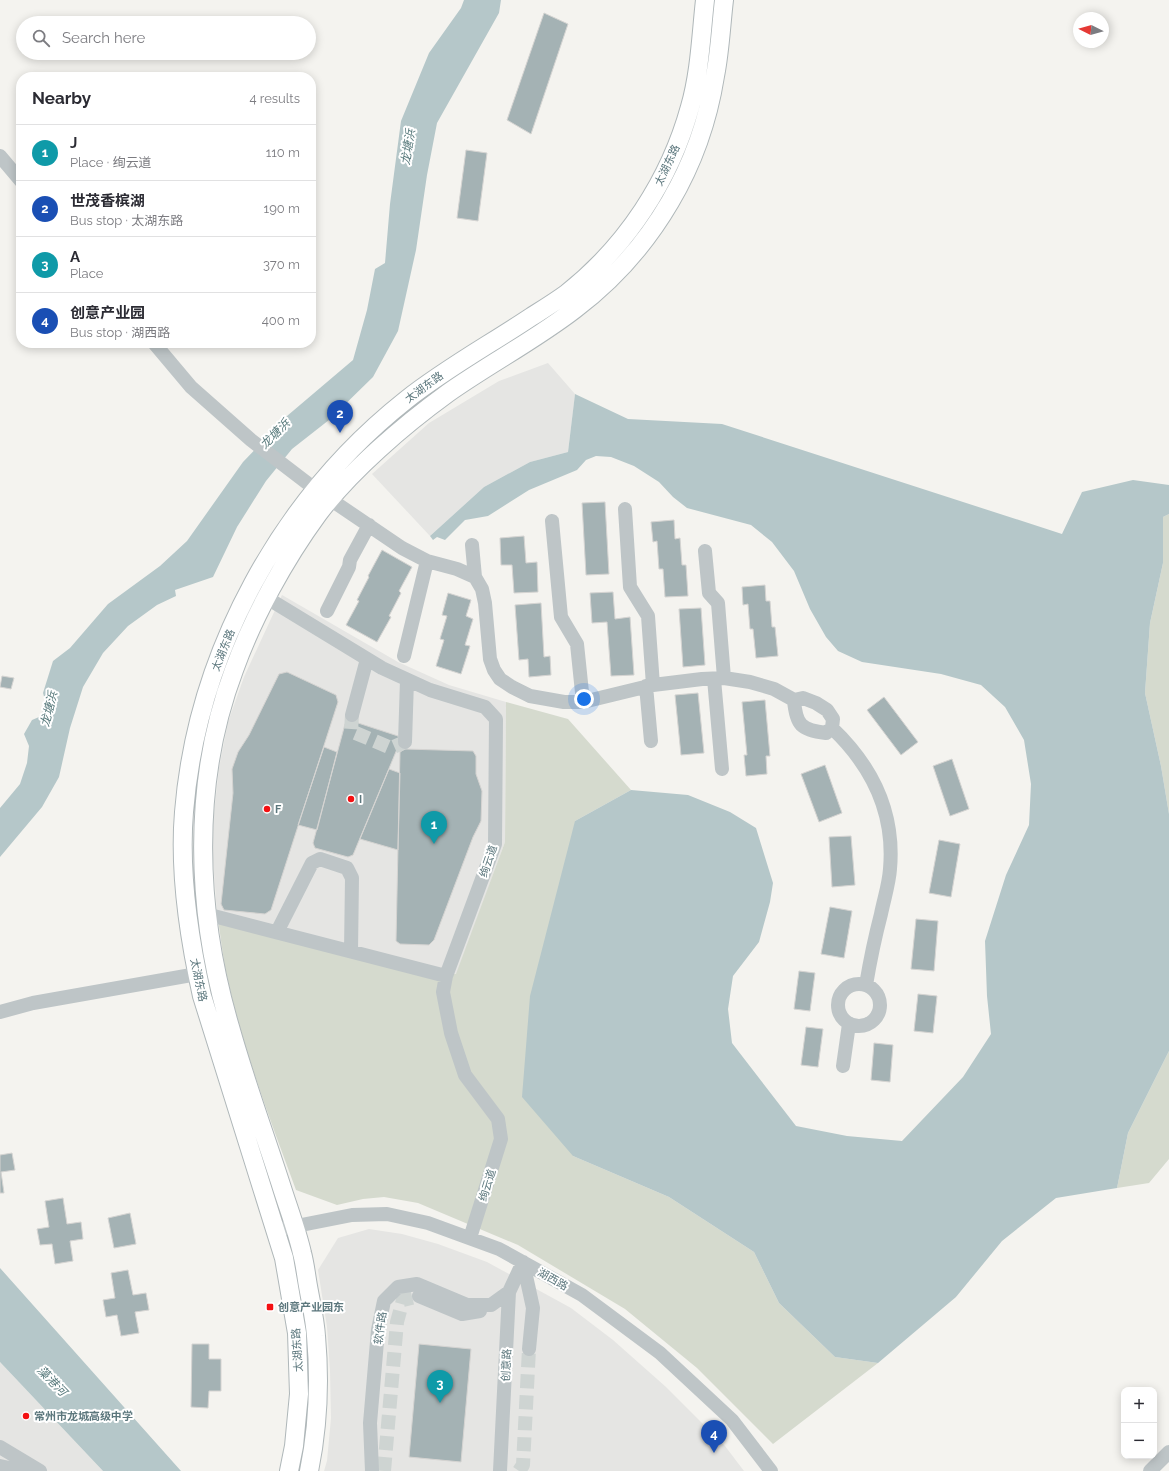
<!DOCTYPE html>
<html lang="en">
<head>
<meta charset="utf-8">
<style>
	body { margin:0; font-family:Raleway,"Noto Sans SC",sans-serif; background:#f7f7f7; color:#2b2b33 }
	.controls { position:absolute; right:12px; bottom:12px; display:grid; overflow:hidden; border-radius:8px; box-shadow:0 2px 10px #0003 }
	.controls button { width:36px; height:36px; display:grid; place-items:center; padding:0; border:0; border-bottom:1px solid #e1e1e2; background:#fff; color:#2b2b33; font:20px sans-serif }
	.compass { position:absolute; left:1073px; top:12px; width:36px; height:36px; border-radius:50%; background:#fff; box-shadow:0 2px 10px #0003; rotate:275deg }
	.you { position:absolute; left:584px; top:699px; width:14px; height:14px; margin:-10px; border:3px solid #fff; border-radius:50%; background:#1a73e8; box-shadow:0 0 0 6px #1a73e833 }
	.badge { display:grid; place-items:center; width:26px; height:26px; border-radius:50%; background:#ea580c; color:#fff; font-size:13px; font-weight:700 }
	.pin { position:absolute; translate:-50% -33px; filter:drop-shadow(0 1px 2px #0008) }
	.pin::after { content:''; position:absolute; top:21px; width:14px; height:12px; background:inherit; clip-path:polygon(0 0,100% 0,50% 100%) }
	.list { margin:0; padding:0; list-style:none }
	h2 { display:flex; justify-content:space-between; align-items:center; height:52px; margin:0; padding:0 16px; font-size:17px }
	h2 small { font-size:13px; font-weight:400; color:#7c7c81 }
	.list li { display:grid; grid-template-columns:26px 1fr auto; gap:12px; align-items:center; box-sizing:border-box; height:56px; padding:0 16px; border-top:1px solid #e1e1e2 }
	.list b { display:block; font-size:15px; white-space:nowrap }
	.list p { margin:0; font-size:13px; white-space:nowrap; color:#7c7c81 }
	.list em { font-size:13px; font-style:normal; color:#7c7c81 }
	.icon { flex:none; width:22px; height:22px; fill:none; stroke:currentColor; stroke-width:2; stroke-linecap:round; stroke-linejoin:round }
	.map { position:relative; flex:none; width:1169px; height:1471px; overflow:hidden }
	.search { position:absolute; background:#fff; box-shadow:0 2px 10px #0003; left:16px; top:16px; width:300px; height:44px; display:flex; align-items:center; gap:10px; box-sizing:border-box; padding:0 14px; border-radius:22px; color:#7c7c81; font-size:15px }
	.panel { position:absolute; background:#fff; box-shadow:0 2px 10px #0003; left:16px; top:72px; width:300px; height:276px; border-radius:16px }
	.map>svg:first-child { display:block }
	.built { fill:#e5e5e3 }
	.green { fill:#d5dace }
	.water { fill:#b5c7c9 }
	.building { fill:#a4b2b4; stroke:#d5d4d2 }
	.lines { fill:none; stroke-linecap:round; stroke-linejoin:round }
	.minor-tunnel { stroke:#ced4d2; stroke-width:14; stroke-dasharray:14 7; stroke-linecap:butt }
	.major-casing { stroke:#afb7b9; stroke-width:20 }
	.minor { stroke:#bec5c7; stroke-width:14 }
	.major { stroke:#fff; stroke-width:18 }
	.poi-dot { fill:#f41012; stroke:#fff; stroke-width:1.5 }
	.labels { text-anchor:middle; stroke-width:4; stroke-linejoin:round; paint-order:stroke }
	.street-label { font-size:11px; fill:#5c777d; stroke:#fff }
	.poi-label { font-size:11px; font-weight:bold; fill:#5c777d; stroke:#fff; text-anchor:start }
	.water-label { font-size:12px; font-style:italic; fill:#57797b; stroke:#fff }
</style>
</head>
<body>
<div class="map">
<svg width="1169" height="1471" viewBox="0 0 1169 1471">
	<rect width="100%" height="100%" fill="#f4f3ef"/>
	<path class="built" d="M548,363L575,394L568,452L530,462L484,487L430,536L372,474L429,423L499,381Z
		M282,595L398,662L449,685L506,702L505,842L457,974L217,913L213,860V822L219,768L228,722L244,677Z
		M369,1229L402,1234L438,1244L487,1262L571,1308L613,1340L666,1387L725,1446L744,1471H324L327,1461L331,1418L330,1371L327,1327L318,1270L338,1238Z
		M0,1362L103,1471H0Z"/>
	<path class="green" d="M1169,514V814L1161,766L1145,693L1150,623L1163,563V517Z
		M506,702L568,719L631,790L575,821L573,1156L669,1197L754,1252L779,1303L835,1357L878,1363L773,1444L697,1368L625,1309L518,1245L418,1203L384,1197L363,1199L337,1205L296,1190C269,1117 241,1044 225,967C222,950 220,931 217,913L456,974L505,842Z
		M1169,1051V1159L1149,1183L1117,1188L1128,1133Z"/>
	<path class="water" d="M464,0H501L499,13L437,123L427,175L416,250L398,331L373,377L329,420L292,449L266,481L237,527L213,577L175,590L176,596L157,605L128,626L103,653L83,687L70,728L59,777L42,807L0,857V808L20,784L27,763L29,746L24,734L32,720L39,717L45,708V700L43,693L53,661L70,648L108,604L160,566L187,541L243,462L287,416L353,360L367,310L375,269L385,263L390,204L401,121L429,53L461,8Z
		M575,394L628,419L722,424L1062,534L1082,492L1133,480L1169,485V514L1163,517V563L1150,623L1145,693L1161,766L1169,814V1051L1128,1133L1117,1188L1056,1198L1002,1241L956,1297L878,1363L835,1357L779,1303L754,1252L669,1197L573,1156L522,1097L530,996L575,821L631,790L688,795L730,812L756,828L773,883L770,902L759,942L733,976L728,1009L732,1043L796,1126L847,1136L902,1141L963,1077L991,1034L987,996L985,941L1006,875L1029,825L1031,784L1024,740L1005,707L981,685L941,674L862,662L838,651L826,637L810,609L794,571L772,542L751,525L687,508L673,497L659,482L634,466L611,457L596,456L586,460L577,470L529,490L488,516L465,520L445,540L437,537L433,540L430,536L484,487L530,462L568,452Z
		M0,1268L181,1471H103L0,1362Z"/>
	<path class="building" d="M544,13L568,24L531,134L507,120Z
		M466,150L487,153L478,221L457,218Z
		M605,502L609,574L586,575L582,503Z
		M674,520L675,539L680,538L682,565H686L688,596L665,597L663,569H659L657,541L653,542L651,522Z
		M524,536L526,563L537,562L538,592L514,593L512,565H501L500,538Z
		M382,550L412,567L399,591L401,593L389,616L391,617L377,642L346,625L359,601L357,600L369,577L368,576Z
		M765,585L766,601H770L772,627H775L778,656L756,658L753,629H750L748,604L743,605L742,587Z
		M613,592L615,619L630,617L634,675L611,676L607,622L592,623L590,593Z
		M448,593L471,600L466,616L473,619L465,645L470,646L461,674L436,666L444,640L440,639L447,616L442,615Z
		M541,603L544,657L550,656L551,675L529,677L528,659L519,660L515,605Z
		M701,608L705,665L683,667L679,609Z
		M287,672L336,695L338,702L271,910L265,914L224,910L221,904L233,793L232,769L238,752L249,735L279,674Z
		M2,676L14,678L11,689L0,687Z
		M698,693L704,753L681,755L675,695Z
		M884,697L918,742L901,755L867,710Z
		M765,700L770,756H766L767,774L746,776L744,755H747L742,702Z
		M352,721L398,736L400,742L353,855L348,857L315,848L313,843L345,724Z
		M324,747L337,752L317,830L298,825Z
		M405,749L473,751L476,756V774L482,791L481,821L473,837L434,940L429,945L400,944L396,941L400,752Z
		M952,759L969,809L950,816L933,766Z
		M825,765L842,813L819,822L801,774Z
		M389,769L400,773L398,850L360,839Z
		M851,836L855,885L832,887L829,837Z
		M939,840L960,844L951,897L929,893Z
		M830,907L852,911L844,958L821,954Z
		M916,919L938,921L934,971L911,969Z
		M799,971L815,973L810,1011L794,1009Z
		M918,994L937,996L933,1033L914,1031Z
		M806,1027L823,1029L818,1067L801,1065Z
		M874,1043L893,1045L890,1082L871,1080Z
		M12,1153L15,1170L1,1172L4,1193H0V1155Z
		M63,1198L67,1224L81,1222L83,1239L70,1241L73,1261L55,1264L52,1244L40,1245L37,1229L49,1227L45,1201Z
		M130,1213L136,1244L114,1248L108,1218Z
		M128,1270L133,1295L146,1293L149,1310L135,1312L139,1333L121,1336L117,1315L106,1317L103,1300L115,1298L111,1273Z
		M192,1344H209V1359H221V1391H209L208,1408L191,1407Z
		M419,1344L471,1349L461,1462L409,1457Z"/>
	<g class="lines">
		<path class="minor-tunnel" d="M352,715L351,731L391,748L405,742
			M384,1471L397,1322L403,1300L419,1296
			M519,1471L523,1465L529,1349"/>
		<g class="major-casing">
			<path id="major" d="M289,1471L294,1446L299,1394L297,1333L284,1258L202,996C189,938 179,871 184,812C197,653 281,499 406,400C445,369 489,345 531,317C542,310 555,302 566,294C626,247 670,180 690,107C700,72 701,36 705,0
				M309,1471C318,1427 320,1381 316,1336C315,1320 311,1303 308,1286C306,1275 305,1264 302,1253C297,1231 289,1210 282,1188C265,1135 245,1081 230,1027C196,912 191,784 234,670C253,617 285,559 318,514C351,470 404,425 448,393C489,364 535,340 575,309C612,281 646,243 670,202C693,163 708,120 715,76C720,51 721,25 724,0"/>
		</g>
		<path class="minor" d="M0,156L21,181
			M154,343L191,387L251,440L315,489L402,548L427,561L457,569L475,577L482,589L485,603L490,659L494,670L500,679L512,687L530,696L564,702H583L653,685L702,679L724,678L750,682L774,689L794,700L803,698L816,703L827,710L833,719L832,728L826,733C801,730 796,725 794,700
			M625,509L630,587L648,616L653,685
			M552,521L561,617L577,644L583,702
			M472,545L475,577
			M705,551L709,593L718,603L724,678
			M267,598L382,668L430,690L485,707L496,719L495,844L446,976L443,992L451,1033L465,1075L498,1119L501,1139L470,1238
			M327,611L349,567L350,560L369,525
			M404,656L427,561
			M714,679L722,769
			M646,686L651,741
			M352,715L367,659
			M832,728C872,766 895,812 890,869C889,884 884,899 881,914C875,937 870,961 866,985
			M405,742L407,680
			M206,914L446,976
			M277,932L312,863L320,859L347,868L352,878L351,951
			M838 1005a21 21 0 1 1 42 0a21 21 0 1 1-42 0Z
			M0,1012L33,1003L197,974
			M843,1066L849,1024
			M276,1230L352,1215L387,1214L428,1223L499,1249L582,1295L660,1353L732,1420L771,1471
			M523,1262L533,1308L529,1349
			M419,1296L462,1314L480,1311
			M0,1447L40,1471
			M0,1466L24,1471
			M372,1471L370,1423L378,1330L384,1301L398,1287L417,1284L467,1305H491L509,1292
			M500,1471L509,1292L523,1262
			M1150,1471L1169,1452"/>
		<use href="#major" class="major"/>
	</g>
	<g class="poi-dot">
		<circle cx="351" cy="799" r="4"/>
		<circle cx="267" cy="809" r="4"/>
		<rect x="266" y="1303" width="8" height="8" rx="2"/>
		<circle cx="26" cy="1416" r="4"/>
	</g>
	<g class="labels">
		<g class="street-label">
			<text transform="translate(667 165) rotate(-65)" y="4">太湖东路</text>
			<text transform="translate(424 387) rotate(-36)" y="4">太湖东路</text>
			<text transform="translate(223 650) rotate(-68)" y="4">太湖东路</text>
			<text transform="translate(488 861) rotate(-71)" y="4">绚云道</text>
			<text transform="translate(199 980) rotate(78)" y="4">太湖东路</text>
			<text transform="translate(487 1185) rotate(-73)" y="4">绚云道</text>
			<text transform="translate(553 1279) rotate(29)" y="4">湖西路</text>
			<text transform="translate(380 1328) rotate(-82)" y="4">软件路</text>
			<text transform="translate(297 1350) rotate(-94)" y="4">太湖东路</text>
			<text transform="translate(506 1365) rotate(-87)" y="4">创意路</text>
		</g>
		<g class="poi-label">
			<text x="359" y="803">I</text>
			<text x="275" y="813">F</text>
			<text x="278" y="1311">创意产业园东</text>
			<text x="34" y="1420">常州市龙城高级中学</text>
		</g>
		<g class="water-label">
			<text transform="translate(408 147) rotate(-81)" y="4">龙塘浜</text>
			<text transform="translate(275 434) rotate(-45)" y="4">龙塘浜</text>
			<text transform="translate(49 709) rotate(-76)" y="4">龙塘浜</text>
			<text transform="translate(52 1381) rotate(46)" y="4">藻港河</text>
		</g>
	</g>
</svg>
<div class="controls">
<button>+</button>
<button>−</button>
</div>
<svg class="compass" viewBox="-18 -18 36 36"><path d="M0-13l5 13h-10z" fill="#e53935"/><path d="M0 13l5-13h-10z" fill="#7c7c81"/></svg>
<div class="you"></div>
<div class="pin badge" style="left:434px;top:844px;background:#0f9aa8">1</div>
<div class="pin badge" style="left:340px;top:433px;background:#1a4fb4">2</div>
<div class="pin badge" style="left:440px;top:1403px;background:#0f9aa8">3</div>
<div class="pin badge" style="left:714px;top:1453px;background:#1a4fb4">4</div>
<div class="search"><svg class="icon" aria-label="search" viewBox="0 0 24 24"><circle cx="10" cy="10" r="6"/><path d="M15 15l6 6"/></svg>Search here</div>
<section class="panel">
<h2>Nearby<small>4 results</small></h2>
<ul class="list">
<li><span class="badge" style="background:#0f9aa8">1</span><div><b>J</b><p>Place · 绚云道</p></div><em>110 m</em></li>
<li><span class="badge" style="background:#1a4fb4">2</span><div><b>世茂香槟湖</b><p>Bus stop · 太湖东路</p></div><em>190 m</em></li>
<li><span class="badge" style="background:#0f9aa8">3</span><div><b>A</b><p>Place</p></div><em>370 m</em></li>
<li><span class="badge" style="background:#1a4fb4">4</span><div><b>创意产业园</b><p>Bus stop · 湖西路</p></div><em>400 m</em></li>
</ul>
</section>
</div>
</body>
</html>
